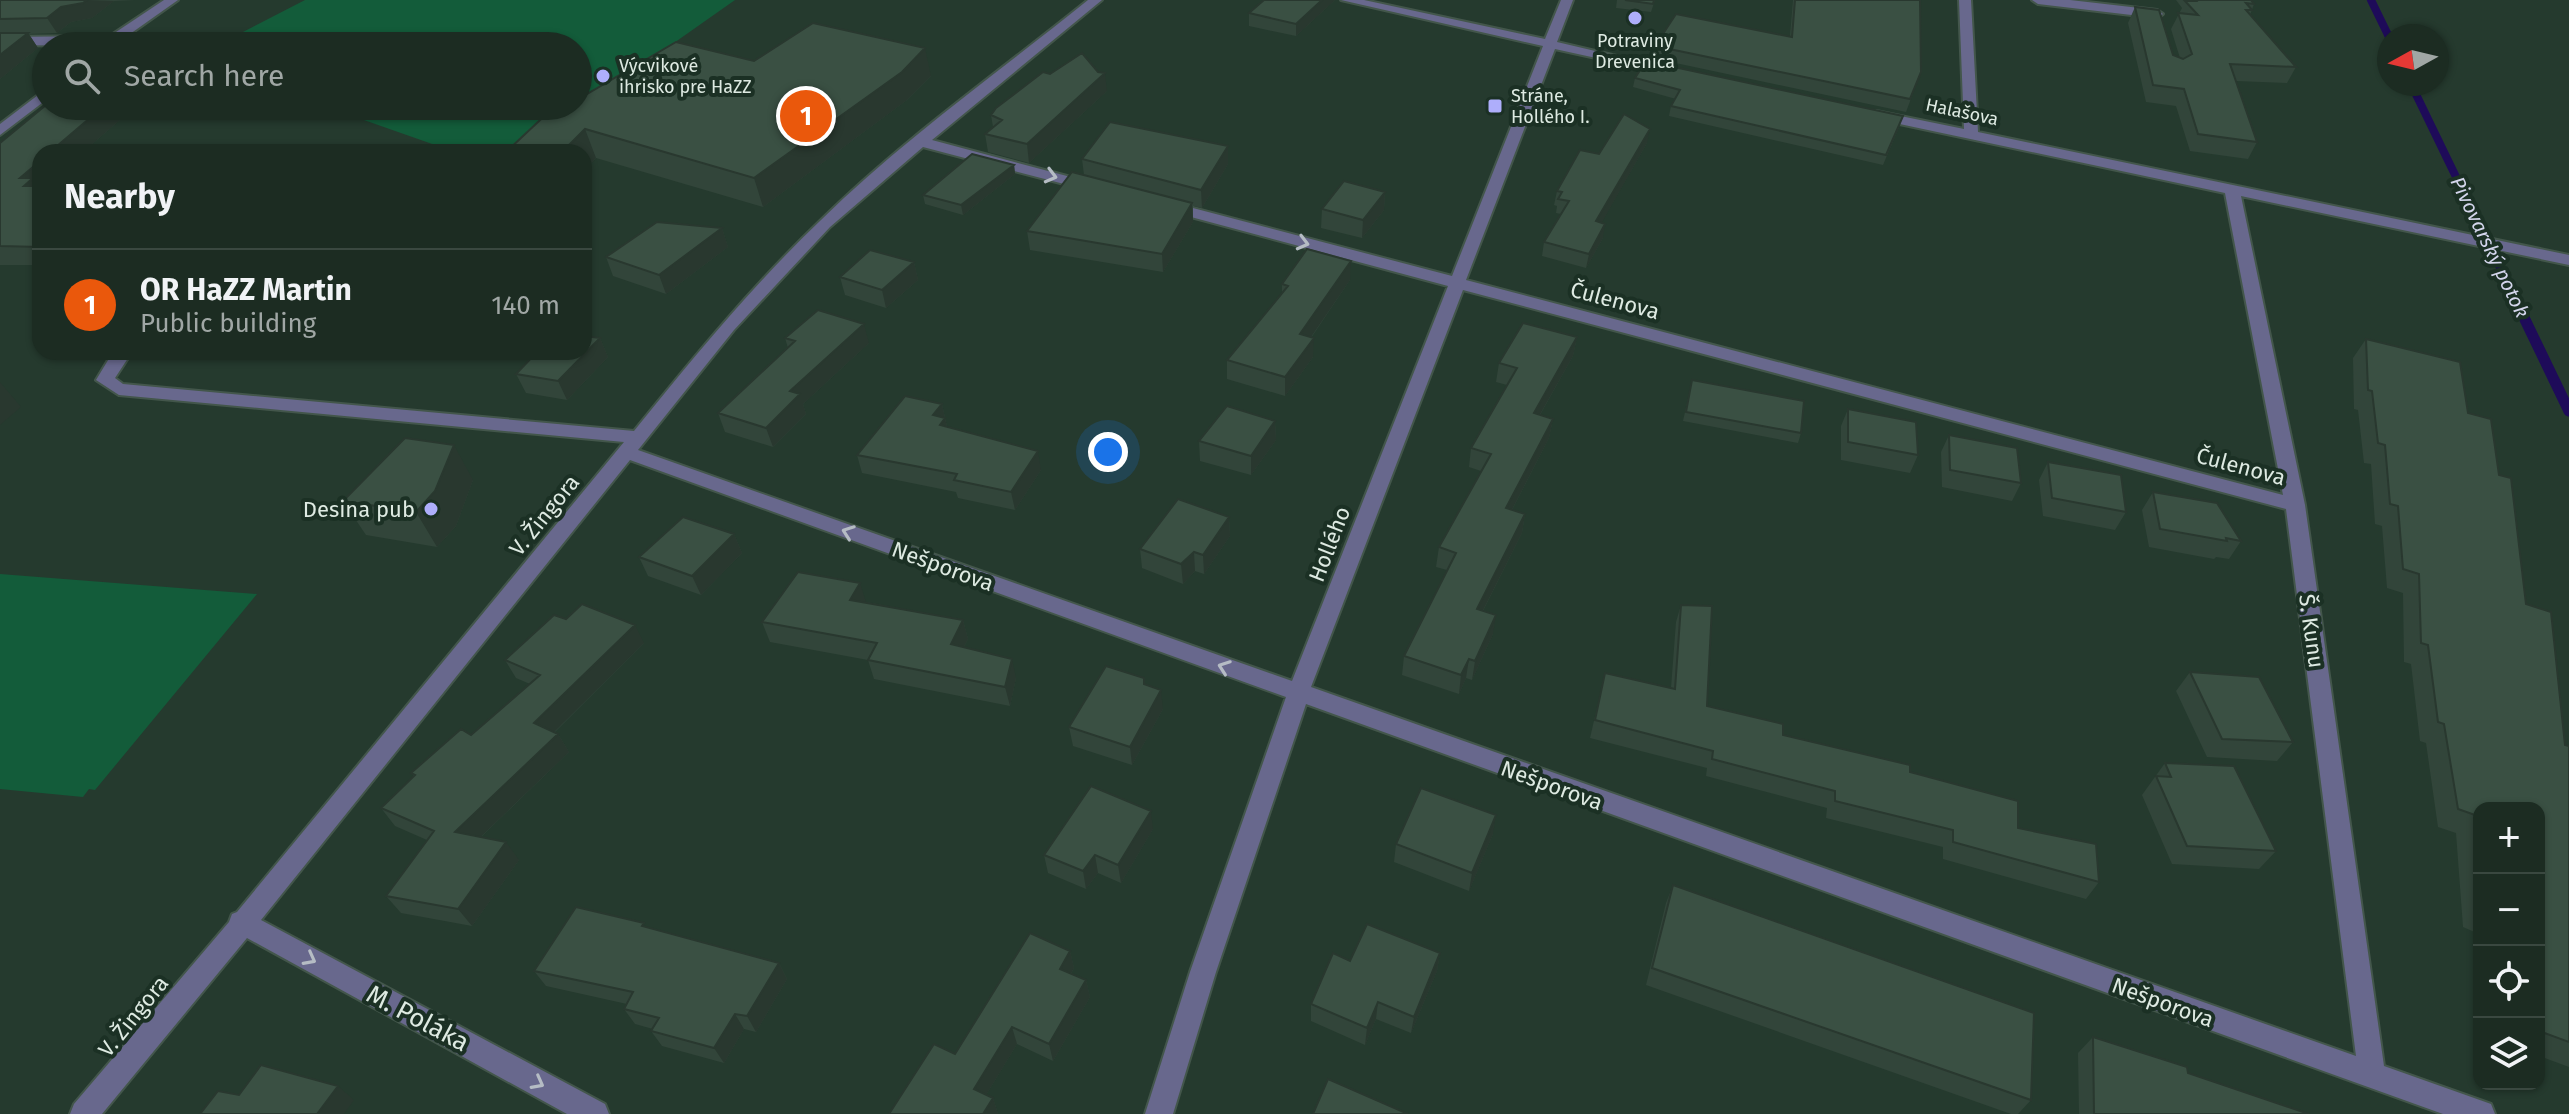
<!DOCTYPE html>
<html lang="en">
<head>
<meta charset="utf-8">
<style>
	body { margin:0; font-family:"Fira Sans",sans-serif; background:#25342a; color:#f1f3f6 }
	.controls { position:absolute; right:24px; bottom:24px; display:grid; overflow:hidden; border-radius:16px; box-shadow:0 2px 6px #0004 }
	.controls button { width:72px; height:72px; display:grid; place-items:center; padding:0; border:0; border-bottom:2px solid #3a4840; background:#1c2c22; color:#f1f3f6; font:40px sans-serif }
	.compass { position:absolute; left:2377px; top:24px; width:72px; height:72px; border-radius:50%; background:#1c2c22; box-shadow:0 2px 6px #0004; rotate:262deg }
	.you { position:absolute; left:1108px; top:452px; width:28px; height:28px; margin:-20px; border:6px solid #fff; border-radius:50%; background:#1a73e8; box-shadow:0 0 0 12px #1a73e833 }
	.badge { display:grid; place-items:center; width:52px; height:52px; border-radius:50%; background:#ea580c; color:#fff; font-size:26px; font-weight:700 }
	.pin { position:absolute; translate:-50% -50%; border:4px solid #fff; box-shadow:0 2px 8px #0006 }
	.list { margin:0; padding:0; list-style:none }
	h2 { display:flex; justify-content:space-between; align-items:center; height:104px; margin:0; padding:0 32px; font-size:34px }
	h2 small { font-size:26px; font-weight:400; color:#a0a7a5 }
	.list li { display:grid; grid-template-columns:52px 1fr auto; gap:24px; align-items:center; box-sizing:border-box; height:112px; padding:0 32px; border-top:2px solid #3a4840 }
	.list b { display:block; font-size:30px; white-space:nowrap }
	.list p { margin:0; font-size:26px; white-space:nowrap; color:#a0a7a5 }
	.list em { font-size:26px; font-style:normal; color:#a0a7a5 }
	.icon { flex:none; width:44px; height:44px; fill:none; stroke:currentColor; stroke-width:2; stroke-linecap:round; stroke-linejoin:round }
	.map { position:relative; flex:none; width:2569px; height:1114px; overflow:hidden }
	.search { position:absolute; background:#1c2c22; box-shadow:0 2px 6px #0004; left:32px; top:32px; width:560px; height:88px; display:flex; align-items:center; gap:20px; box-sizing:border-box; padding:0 28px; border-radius:44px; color:#a0a7a5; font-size:30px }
	.panel { position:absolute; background:#1c2c22; box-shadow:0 2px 6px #0004; left:32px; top:144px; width:560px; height:216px; border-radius:24px }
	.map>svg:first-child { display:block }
	.green { fill:#135c3a }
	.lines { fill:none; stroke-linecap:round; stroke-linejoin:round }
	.stream-far1 { stroke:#1e0b59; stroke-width:8 }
	.stream { stroke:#1e0b59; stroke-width:11 }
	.street-casing { stroke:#43564b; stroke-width:4 }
	.street { fill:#68688d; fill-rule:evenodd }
	.wall { fill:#32453a }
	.shaded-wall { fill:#29382f }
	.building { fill:#3a5043; stroke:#29382f; stroke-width:2 }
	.oneway { stroke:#b5bcc4 }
	.poi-dot { fill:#aeaefb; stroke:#1b3024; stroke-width:3 }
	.labels { text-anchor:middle; stroke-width:8; stroke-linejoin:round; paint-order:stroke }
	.far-poi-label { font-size:18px; fill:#deeae2; stroke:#1b3024; text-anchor:start }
	.far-street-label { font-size:18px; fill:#deeae2; stroke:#1b3024 }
	.far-water-label { font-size:20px; font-style:italic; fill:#d3d5eb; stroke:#1b3024 }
	.street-label { font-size:22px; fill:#deeae2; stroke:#1b3024 }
	.poi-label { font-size:22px; fill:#deeae2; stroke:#1b3024; text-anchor:end }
	.near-street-label { font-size:26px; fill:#deeae2; stroke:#1b3024 }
</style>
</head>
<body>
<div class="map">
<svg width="2569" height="1114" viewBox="0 0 2569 1114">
	<rect width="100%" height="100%" fill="#253a2e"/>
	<path class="green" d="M305,0H735L519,152H455L324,106H578V46H216Z
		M0,574L257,594L95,790L89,789L83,797L0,789Z"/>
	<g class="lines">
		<path class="stream-far1" d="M2371,0L2389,37
			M2411,84L2505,278"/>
		<path class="stream" d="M2504,276L2569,411"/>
		<g class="street-casing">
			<path id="street" d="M164,0H178L113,46L0,45V37L110,36Z
				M1088,0H1102L932,140L1097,184V190H1087L923,147L830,227L734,330L638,450L1292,681L1448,286L1165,210L1162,207L1170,202L1452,276L1543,46L1341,0H1364L1545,39L1561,0H1573L1557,42L1676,70L1669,74L1555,49L1466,280L2283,495L2225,193L1876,119L1869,115L1876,111L1964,129L1959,0H1971L1978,132L2569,255V265L2241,196L2305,505L2384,1066L2491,1104L2495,1114H2443L1306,704L1216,972L1173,1114H1145L1190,972L1286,697L630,460L261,920L605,1104L609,1114H567L247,938L102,1114H70L74,1104L229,922L232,914L237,912L624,442L119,395L96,380L113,352H132L115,378L123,384L634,431C693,358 752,286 820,221C902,140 999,72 1088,0ZM1463,290L2286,509L2356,1056L1311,687Z
				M2032,0H2070L2157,10L2163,14L2157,18L2038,4Z
				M46,89V100L0,135V124Z"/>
		</g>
		<use href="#street" class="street"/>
	</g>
	<path class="wall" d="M0,0H135L114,1L92,18L71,22L57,33L29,34L38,48L0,79Z
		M1264,0H1335L1296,36L1249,26V13Z
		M1617,0H1655L1651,12L1616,8Z
		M1793,0H1920L1921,72L1906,112L1652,58L1655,46L1790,36Z
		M2176,0H2251L2254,4L2250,15L2296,67L2287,83L2236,81L2257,142L2248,159L2190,151L2176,106L2146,102L2128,23L2135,7L2173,55L2180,58L2171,29L2182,8Z
		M754,61L931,76L907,100L763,207L596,158L584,171V152L580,98Z
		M1635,78L1900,125L1883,165L1669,116L1671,106L1676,99L1633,87Z
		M1107,91L1029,163L988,152L985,134L993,127L991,115Z
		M46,106H136L83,152H40V265H0V143Z
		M1647,143L1601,223L1603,238L1586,268L1542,256L1544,242L1561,214L1556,213L1557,206L1554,205L1557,191L1599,154Z
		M1082,159L1228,164L1202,208L1193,206V222L1163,272L1030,250L1027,231L1084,175Z
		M1014,165L1015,174L963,215L925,204L923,195Z
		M1385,192L1384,210L1362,238L1321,228L1322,209Z
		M722,228L728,247L666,294L613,276L606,257Z
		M914,262L918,280L886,308L845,295L840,277Z
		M1350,280L1311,338L1313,357L1285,396L1227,379V360L1282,294V284Z
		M1577,337L1573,356L1540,415L1553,419L1549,438L1512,510L1525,514L1522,533L1483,611L1493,634L1472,680L1466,678L1459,694L1402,675L1404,656L1447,570L1436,567L1439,547L1481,471L1469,467L1471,448L1507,385L1496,382L1499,363Z
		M600,338L608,357L567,400L526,393L516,374Z
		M785,338L869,343L803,404L806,414L773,447L725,432L718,413L788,348Z
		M2366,339L2468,413L2499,475L2526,604L2565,745L2569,746V1067L2539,1056V808H2479V934L2463,927L2456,833L2438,827L2426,743L2420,741L2411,664L2404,662L2403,593L2387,588L2382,526L2375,524L2371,464L2364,463L2358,410L2354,409L2353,358Z
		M1692,380L1801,433L1798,443L1683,421Z
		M942,404L947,427L1041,470L1015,510L958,498L956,492L862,473L857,455Z
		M1848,409L1918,455L1910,473L1841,460V426Z
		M1275,421L1276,440L1251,475L1200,461L1199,441Z
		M1949,435L2021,483L2012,501L1942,487L1941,452Z
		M2048,462L2126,512L2115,530L2043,516L2039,480Z
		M473,480L456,526L437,547L366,535L343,501Z
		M2153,492L2241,541L2229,559L2216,557L2214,559L2149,547L2142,510Z
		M1229,517L1230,536L1204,574L1195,571L1183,584L1142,568L1140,549Z
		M734,534L742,553L701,595L648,576L639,557Z
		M866,602L963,620L968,639L964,647L1016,678L1010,706L874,679L868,660L770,642L762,622Z
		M1681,605L1707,706L1783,735L1910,772L2018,828L2099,882L2086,899L1943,859V847L1826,818L1827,808L1706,776L1707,768L1590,738L1605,673L1671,688L1676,622Z
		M644,643L554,733L558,734L569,752L481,837L519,860L472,926L401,913L386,896L427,840L395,826L381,808L414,776L411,773L471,735L530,684L516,678L505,660Z
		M2190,672L2293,742L2277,761L2207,757L2176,691Z
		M1144,684L1163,709L1132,765L1073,746L1069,727Z
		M2165,763L2276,851L2259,869L2172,864L2142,795Z
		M1153,829L1121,883L1098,873L1086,889L1048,873L1044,855Z
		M1493,834L1469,891L1394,862L1396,844Z
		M1673,885L2031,1100L2018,1114H2011L1646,985L1666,903Z
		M647,928L779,963L787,979L756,1032L744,1029L724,1063L662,1046L651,1031L653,1029L635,1024L624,1009L627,1004L546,986L534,971Z
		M1070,951L1074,968L1071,974L1086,980L1090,997L1053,1061L1017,1044L986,1095L993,1098L998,1114H889Z
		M1440,953L1437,971L1411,1033L1376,1019L1365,1045L1311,1021V1004L1350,961Z
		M2093,1037L2188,1073L2309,1114H2079L2078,1053Z"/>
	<path class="shaded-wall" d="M87,0L114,1L92,18L71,22L57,33L47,18L61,7Z
		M1322,0H1335L1296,36V24Z
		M28,33L38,48L0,79V55Z
		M925,48L931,76L907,100L763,207L754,178Z
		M1105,73L1107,91L1029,163L1027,144Z
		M104,106H136L83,152H50Z
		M585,129L596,158L584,171V152H562Z
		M1650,129L1647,143L1594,236L1596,221Z
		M1228,146V164L1202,208L1201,190Z
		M40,161V202L20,178Z
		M1014,165L1015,174L963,215L961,205Z
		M1385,192L1384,210L1362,238L1363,220Z
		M1192,203L1193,222L1163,272L1162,254Z
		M1605,224L1603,238L1586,268L1589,254Z
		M722,228L728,247L666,294L659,275Z
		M1351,261L1350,280L1300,353V334Z
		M914,262L918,280L886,308L882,290Z
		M864,324L869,343L803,404L806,414L773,447L766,428L790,391Z
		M1577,337L1573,356L1530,432L1534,413Z
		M600,338L608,357L567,400L558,381Z
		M1314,338L1313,357L1285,396V377Z
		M0,382L21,407L0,425Z
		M942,404L949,436L933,415Z
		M1553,419L1549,438L1503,527L1506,508Z
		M1275,421L1276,440L1251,475V456Z
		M454,445L473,480L456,526L437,547L416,512Z
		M1038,451L1041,470L1015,510L1011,492Z
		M1525,514L1522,533L1474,628L1477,609Z
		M1229,517L1230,536L1204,574L1203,555Z
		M734,534L742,553L701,595L692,576Z
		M1194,552L1195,571L1183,584L1181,564Z
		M860,583L866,602L850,600Z
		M1496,615L1493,634L1472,680L1475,661Z
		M963,620L968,639L956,663L951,644Z
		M635,625L644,643L545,741L534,723Z
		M1012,659L1016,678L1010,706L1005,687Z
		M1469,659L1466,678L1459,694L1461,675Z
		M1161,690L1163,709L1132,765L1130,747Z
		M558,734L569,752L468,849L455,832Z
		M1151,811L1153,829L1121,883L1118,865Z
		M1496,815L1493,834L1469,891L1472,873Z
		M506,842L519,860L472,926L458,909Z
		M1095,855L1098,873L1086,889L1083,871Z
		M1070,951L1074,968L1064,986L1060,969Z
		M1440,953L1437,971L1411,1033L1414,1017Z
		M779,963L787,979L756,1032L747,1016Z
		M1086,980L1090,997L1053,1061L1049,1044Z
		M1378,1002L1376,1019L1365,1045L1367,1028Z
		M735,1014L744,1029L724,1063L714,1048Z
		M1012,1027L1017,1044L980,1105L974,1089Z
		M338,1086L354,1100L344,1114H317Z
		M993,1098L998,1114H983Z"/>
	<path class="building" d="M0,0H87L83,3L61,7L47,18L0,19Z
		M1264,0H1322L1296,24L1249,13Z
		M1625,0H1654L1653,4Z
		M1795,0H1920L1921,72L1910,99L1655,46L1676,14L1792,37Z
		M2195,0H2251L2254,4L2246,3L2252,10H2246L2296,67L2230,64L2257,142L2198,134L2184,89L2153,85L2135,7L2159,10L2173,55L2183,59L2192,54L2178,13L2198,15L2185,1H2196Z
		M813,23L925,48L902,72L754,178L585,129L562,152H506L554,107L578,106V97L580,98L676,42L754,61Z
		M0,33H28L0,55Z
		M1082,53L1098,72L1105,73L1027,144L985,134L1002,120L991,115L996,108L1043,72L1050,74Z
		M1646,61L1903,116L1886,155L1671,106L1680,90L1635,78Z
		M46,105L104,106L50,152H40V161L20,178H33L24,186H40V247L0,246V143Z
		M1624,114L1650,129L1596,221L1605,224L1589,254L1544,242L1569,201L1558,199L1562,192L1557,191L1580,150L1599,154Z
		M1110,122L1228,146L1201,190L1082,159Z
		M972,154L1014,165L961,205L923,195Z
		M1072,172L1192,203L1162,254L1027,231Z
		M1344,181L1385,192L1363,220L1322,209Z
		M657,222L722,228L659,275L606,257Z
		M1307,249L1351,261L1300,334L1314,338L1285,377L1227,360L1288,286L1282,284Z
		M870,250L914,262L882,290L840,277Z
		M818,310L864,324L790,391L800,394L766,428L718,413L795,341L785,338Z
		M1523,323L1577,337L1534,413L1553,419L1506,508L1525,514L1477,609L1496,615L1475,661L1469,659L1461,675L1404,656L1456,553L1439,547L1491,454L1471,448L1517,368L1499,363Z
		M584,336L600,338L558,381L516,374L537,352H584Z
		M2366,339L2460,362L2468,413L2491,419L2499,475L2511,478L2526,604L2551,612L2565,745L2569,746V1042L2539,1031V808H2479V852L2475,815L2458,809L2444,724L2438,722L2428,645L2421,643L2419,574L2403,569L2398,506L2390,504L2385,445L2378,443L2372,391L2368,390Z
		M1692,380L1804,401L1801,433L1686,412Z
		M905,396L942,404L933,415L945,418L940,425L1038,451L1011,492L954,480L957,474L857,455Z
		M1227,406L1275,421L1251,456L1199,441Z
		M1848,409L1916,422L1918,455L1848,442Z
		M1949,435L2017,448L2021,483L1950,470Z
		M405,438L454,445L435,491L416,512L343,501Z
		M2048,462L2121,475L2126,512L2052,498Z
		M2153,492L2217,503L2241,541L2226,538L2227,541L2160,529Z
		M1178,499L1229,517L1203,555L1194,552L1181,564L1140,549Z
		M683,517L734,534L692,576L639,557Z
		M798,572L860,583L850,600L963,620L951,644L1012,659L1005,687L868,660L877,643L762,622Z
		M582,604L635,625L534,723L558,734L455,832L506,842L458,909L386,896L434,831L381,808L415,775L411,773L461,729L471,735L540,675L505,660L554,615L566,619Z
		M1681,605L1712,606L1707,706L1783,724V735L1910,765V772L2018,801V828L2096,844L2099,882L1953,842V830L1835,801V791L1712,759L1713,751L1595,720L1605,673L1675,689Z
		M1106,666L1144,678V684L1161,690L1130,747L1069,727Z
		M2190,672L2259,677L2293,742L2222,739Z
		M2165,763L2234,766L2276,851L2187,846L2156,776L2171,777Z
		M1091,786L1151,811L1118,865L1095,855L1083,871L1044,855Z
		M1421,788L1496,815L1472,873L1396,844Z
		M1673,885L2034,1013L2031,1100L1652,968Z
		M576,907L644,923L642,926L779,963L747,1016L735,1014L714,1048L651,1031L659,1018L624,1009L633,992L534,971Z
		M1367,924L1440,953L1414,1017L1378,1002L1367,1028L1311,1004L1333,953L1350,961Z
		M1030,933L1070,951L1060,969L1086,980L1049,1044L1012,1027L974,1089L993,1098L983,1114H889L934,1044L955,1054Z
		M2093,1037L2187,1067L2188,1073L2309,1114H2094Z
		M261,1065L338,1086L317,1114H200L218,1091L239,1095Z
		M1328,1079L1408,1114H1313Z"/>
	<defs><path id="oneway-chevron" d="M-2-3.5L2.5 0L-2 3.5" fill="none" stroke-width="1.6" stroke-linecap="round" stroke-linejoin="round" transform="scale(2)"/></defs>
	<g class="oneway">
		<use href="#oneway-chevron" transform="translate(1051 176) rotate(15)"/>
		<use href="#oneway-chevron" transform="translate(1303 243) rotate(15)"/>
		<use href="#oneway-chevron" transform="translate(848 532) rotate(-160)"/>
		<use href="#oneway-chevron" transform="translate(1224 667) rotate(-160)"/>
		<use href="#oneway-chevron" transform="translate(310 959) rotate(28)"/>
		<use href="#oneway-chevron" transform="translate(538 1083) rotate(28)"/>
	</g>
	<g class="poi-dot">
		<circle cx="1635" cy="18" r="8"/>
		<circle cx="603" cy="76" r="8"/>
		<rect x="1487" y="98" width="16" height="16" rx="4"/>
		<circle cx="431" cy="509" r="8"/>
	</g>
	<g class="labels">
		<g class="far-poi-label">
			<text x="1635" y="47" text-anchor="middle">Potraviny<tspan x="1635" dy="21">Drevenica</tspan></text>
			<text x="619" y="72">Výcvikové<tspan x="619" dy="21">ihrisko pre HaZZ</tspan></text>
			<text x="1511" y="102">Stráne,<tspan x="1511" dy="21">Hollého I.</tspan></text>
		</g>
		<g class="far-street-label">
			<text transform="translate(1962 112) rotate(12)" y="6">Halašova</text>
		</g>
		<g class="far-water-label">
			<text transform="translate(2490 247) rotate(64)" y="7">Pivovarský potok</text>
		</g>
		<g class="street-label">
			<text transform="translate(1615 300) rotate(15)" y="8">Čulenova</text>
			<text transform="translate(2241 466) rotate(15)" y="8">Čulenova</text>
			<text transform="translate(544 515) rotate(-51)" y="8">V. Žingora</text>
			<text transform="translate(1329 544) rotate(-69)" y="8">Hollého</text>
			<text transform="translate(943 566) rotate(20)" y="8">Nešporova</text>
			<text transform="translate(2312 631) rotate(82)" y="8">Š. Kunu</text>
			<text transform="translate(1552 785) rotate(20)" y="8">Nešporova</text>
			<text transform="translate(2163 1002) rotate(20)" y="8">Nešporova</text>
			<text transform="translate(133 1016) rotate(-51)" y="8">V. Žingora</text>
		</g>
		<g class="poi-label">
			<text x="415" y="517">Desina pub</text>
		</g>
		<g class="near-street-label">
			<text transform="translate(418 1018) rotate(28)" y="9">M. Poláka</text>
		</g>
	</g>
</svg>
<div class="controls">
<button>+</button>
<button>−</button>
<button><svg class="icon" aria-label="locate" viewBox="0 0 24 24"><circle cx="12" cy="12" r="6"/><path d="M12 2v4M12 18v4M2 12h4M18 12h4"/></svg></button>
<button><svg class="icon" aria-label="layers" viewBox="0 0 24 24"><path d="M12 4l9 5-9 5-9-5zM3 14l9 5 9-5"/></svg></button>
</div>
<svg class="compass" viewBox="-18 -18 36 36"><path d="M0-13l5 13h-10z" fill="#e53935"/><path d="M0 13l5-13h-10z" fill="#a0a7a5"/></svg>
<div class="you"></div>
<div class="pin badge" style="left:806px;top:116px">1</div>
<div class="search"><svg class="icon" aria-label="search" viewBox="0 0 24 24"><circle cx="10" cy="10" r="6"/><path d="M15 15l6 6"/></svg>Search here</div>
<section class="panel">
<h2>Nearby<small></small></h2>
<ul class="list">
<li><span class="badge">1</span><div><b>OR HaZZ Martin</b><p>Public building</p></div><em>140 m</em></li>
</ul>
</section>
</div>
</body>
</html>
